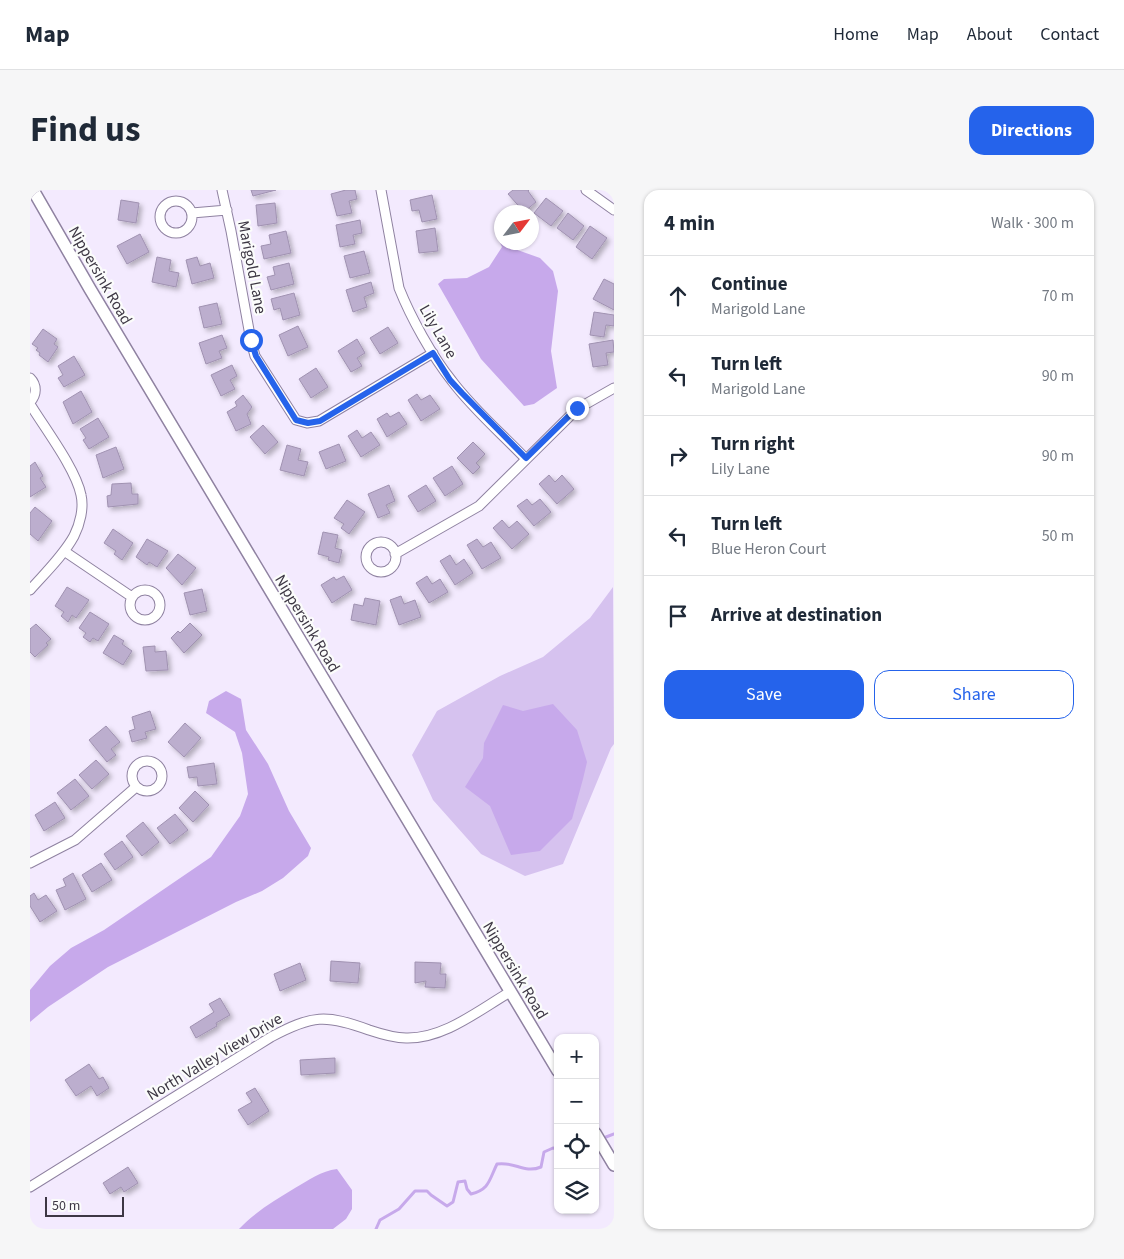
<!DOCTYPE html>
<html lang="en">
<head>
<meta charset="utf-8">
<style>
	body { margin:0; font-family:"Source Sans 3",sans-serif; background:#f6f6f7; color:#1f2937 }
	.controls { position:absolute; right:15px; bottom:15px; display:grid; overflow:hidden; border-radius:10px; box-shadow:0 1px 4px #0004 }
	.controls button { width:45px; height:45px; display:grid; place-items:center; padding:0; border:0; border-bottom:1px solid #e0e1e3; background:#fff; color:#1f2937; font:25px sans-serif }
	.compass { position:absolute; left:464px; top:15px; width:45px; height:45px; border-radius:50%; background:#fff; box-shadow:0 1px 4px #0004; rotate:58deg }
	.scale { position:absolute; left:15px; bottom:12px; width:79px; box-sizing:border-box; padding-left:5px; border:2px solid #3d3744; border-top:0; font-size:14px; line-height:18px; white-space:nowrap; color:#3d3744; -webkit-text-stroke:4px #fbfcfb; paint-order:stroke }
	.stop { position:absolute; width:15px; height:15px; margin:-11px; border:4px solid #2563eb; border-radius:50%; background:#fff }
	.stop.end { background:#2563eb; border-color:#fff; box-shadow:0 1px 5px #0008 }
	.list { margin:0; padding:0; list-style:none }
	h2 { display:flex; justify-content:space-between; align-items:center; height:65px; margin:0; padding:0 20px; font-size:21px }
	h2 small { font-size:16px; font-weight:400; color:#747a83 }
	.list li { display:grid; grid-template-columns:32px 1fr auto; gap:15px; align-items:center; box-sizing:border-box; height:80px; padding:0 20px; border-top:1px solid #e0e1e3 }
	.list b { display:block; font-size:19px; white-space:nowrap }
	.list p { margin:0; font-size:16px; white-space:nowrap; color:#747a83 }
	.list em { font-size:16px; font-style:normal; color:#747a83 }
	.actions { display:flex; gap:10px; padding:15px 20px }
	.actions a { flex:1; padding:11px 0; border:1px solid #2563eb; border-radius:15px; text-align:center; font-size:18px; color:#2563eb }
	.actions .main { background:#2563eb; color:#fff }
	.icon { flex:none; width:28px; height:28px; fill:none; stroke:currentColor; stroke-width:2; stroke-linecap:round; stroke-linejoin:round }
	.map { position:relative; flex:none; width:584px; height:1039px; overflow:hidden; border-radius:15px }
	header { display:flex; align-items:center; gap:30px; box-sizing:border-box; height:70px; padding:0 25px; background:#fff; border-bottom:1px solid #e0e1e3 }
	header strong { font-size:24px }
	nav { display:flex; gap:28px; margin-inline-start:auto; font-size:18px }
	.intro { display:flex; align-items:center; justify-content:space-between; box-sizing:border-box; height:120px; padding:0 30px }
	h1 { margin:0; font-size:35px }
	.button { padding:12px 22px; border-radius:15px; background:#2563eb; color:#fff; font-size:18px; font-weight:700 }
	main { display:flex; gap:30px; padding:0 30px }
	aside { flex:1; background:#fff; border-radius:15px; box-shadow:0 1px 4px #0004 }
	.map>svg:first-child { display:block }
	.green { fill:#d6c2ef }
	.water { fill:#c7a9eb }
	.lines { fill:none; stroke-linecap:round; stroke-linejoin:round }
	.stream { stroke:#c7a9eb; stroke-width:3 }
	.building { fill:#bcaece; stroke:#a092b1; filter:url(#shadow) }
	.minor-casing { stroke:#8f82a1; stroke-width:11 }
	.tertiary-casing { stroke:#8f82a1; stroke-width:14 }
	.minor { stroke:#fff; stroke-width:9 }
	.tertiary { stroke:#fff; stroke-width:11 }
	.route { stroke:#2563eb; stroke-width:6 }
	.labels { text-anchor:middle; stroke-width:4.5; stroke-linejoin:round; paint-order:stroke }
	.street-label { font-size:16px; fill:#3d3744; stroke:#fbfcfb }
</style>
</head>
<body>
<header>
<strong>Map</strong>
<nav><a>Home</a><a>Map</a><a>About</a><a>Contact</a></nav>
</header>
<div class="intro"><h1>Find us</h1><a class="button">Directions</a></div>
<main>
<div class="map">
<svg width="584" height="1039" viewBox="0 0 584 1039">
	<defs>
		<filter id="shadow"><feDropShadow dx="3" dy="3" stdDeviation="2.5" flood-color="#0004"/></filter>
	</defs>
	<rect width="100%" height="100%" fill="#f3eafe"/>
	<path class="green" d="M583,397L584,554L581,558L533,674L495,686L451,664L403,610L382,565L407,521L470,486L513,467L560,428Z"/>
	<path class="water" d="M468,49L479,57L510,68L523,81L528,101L521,161L527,198L504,214L494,216L451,169L408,94L414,89L437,88L459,77L472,57Z
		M196,501L211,509L216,540L238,574L259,621L281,658L278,666L253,688L232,701L206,712L78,777L18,817L0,832V800L20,776L41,758L74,740L181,667L210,626L218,604L212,563L205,542L176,523L179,511Z
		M523,514L547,540L557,572L553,589L542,629L510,661L481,665L460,616L435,597L453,568L454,553L473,515L493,521Z
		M307,979L322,1000V1019L316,1029L303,1039H209C225,1022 245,1010 265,998C279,990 291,981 307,979Z"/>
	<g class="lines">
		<path class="stream" d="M576,947L584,944
			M346,1039L350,1030L369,1019L385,1001H397L401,1005L417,1016L423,1012L428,992L435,991L437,999L441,1004C460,999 459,990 467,974C485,971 494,984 511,977L514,962L523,958L528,959"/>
	</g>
	<path class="building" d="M221,0H246L223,6Z
		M316,0H325L327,9L319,11L322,23L307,26L301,4Z
		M483,0H499L498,1L506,12L494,22L478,4Z
		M402,5L407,29L392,32L389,20L382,21L380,10Z
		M516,8L533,21L521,36L504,23Z
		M91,10L109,13L106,33L88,30Z
		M245,13L247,33L228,36L226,15Z
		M538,23L554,36L543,50L527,38Z
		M330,30L332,43L323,45L325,54L310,57L306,35Z
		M560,36L577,48L562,69L546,57Z
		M405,38L408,61L389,63L386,41Z
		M256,41L261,63L234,69L231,56L241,54L239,45Z
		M110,44L119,62L97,74L87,56Z
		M334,61L340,83L320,88L314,66Z
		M127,67L141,70L139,81L149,83L146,97L122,92Z
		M167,67L170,76L180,73L184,88L162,94L156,70Z
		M259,73L264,94L241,100L237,87L245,85L243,77Z
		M574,89L584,94V120L563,109Z
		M341,92L344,103L334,107L337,117L323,122L316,100Z
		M264,103L270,125L253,130L250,118L244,120L241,109Z
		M187,113L192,134L174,138L169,117Z
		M564,122L584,125V136L576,135L574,147L560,145Z
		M268,136L278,157L258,166L249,145Z
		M358,137L368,153L350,164L340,148Z
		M13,139L27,149L24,154L28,157L18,172L9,165L10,163L6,160L8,158L2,154Z
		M192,145L197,158L189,161L192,168L176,174L169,153Z
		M327,149L335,163L327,168L332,176L321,182L308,161Z
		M583,150L584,162L576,163L578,175L563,177L559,154Z
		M44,166L55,185L34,197L28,188L33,185L28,176Z
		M202,175L207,186L200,190L205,199L191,206L181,185Z
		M286,178L298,197L281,208L269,189Z
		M51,201L62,222L43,234L33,212Z
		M387,204L391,210L400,205L410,219L391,231L378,210Z
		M213,205L222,217L217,224L221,234L206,241L197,222L207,216L205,212Z
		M369,222L377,234L357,247L347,229L357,223L360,227Z
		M68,228L79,247L59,259L53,250L56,248L50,239Z
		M233,235L248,252L235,264L220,247Z
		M327,240L332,248L341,242L350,255L331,267L318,246Z
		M443,252L455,264L446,273L450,277L443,284L427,268Z
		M309,254L316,271L296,279L289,262Z
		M257,255L271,259L268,270L278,272L274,286L250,280Z
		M86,257L94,279L73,288L66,265Z
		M5,272L13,286L10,288L16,297L0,307V276Z
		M422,276L433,294L415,306L403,288Z
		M519,285L525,292L532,285L544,299L527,314L509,294Z
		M101,293L102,304H108V314L78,317L77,306L81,305L82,294Z
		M359,295L365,311L356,315L360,323L348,328L338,304Z
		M396,295L406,311L388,322L378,306Z
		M497,309L502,315L510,309L521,322L504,336L487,316Z
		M317,310L335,322L319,344L311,338L314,334L304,328Z
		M5,317L22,331L8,351L0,344V323Z
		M472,330L479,338L487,331L499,344L482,359L463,338Z
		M83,339L103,353L92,370L84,364L86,361L74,353Z
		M293,342L308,345L305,358L312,360L309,373L298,370L299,367L288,364Z
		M117,349L138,361L127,377L119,372L117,375L106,367Z
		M447,349L453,357L461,352L471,368L452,379L437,355Z
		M148,364L166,378L152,395L136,378Z
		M420,365L426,375L434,369L443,383L425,395L410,371Z
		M314,386L322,400L302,413L291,395L304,387L306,390Z
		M397,386L402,394L410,389L418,402L399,413L386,393Z
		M37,397L59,410L46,428L42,425L38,432L31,426L34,422L25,416Z
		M172,399L177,421L160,425L154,403Z
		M371,406L374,414L385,410L391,427L369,435L360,410Z
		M335,408L350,411L346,435L321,430L324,414L333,416Z
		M60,422L79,434L68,451L63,448L60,452L53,447L56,443L49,438Z
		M160,433L172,445L154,463L141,448L148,441L150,443Z
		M6,434L21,449L16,453L18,455L5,467L0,462V439Z
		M84,445L94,451L92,454L102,461L93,475L73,463Z
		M125,456V462L136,461L138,480L116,481L113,457Z
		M120,521L126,539L115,542L117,548L102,552L99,541L105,539L102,527Z
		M155,533L171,548L154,567L138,552Z
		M76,536L90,552L81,559L86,565L77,572L59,550Z
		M66,570L79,584L62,599L49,585Z
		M184,573L187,594L168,596L167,587L159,588L157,577Z
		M45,589L59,606L41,620L27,603Z
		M165,601L179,615L163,632L149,618Z
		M25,612L35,628L14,641L5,625Z
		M145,624L158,640L140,654L127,638Z
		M113,632L129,652L112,666L96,646Z
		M92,651L103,667L85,680L74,664Z
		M71,673L82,690L62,702L52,685Z
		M43,683L56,709L35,720L26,700L36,696L33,689Z
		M4,703L8,710L16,705L27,721L10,732L0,716V706Z
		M301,771L330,773L328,793L300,791Z
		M385,772L411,773L410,784H416L415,798L395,797L396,791L385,793Z
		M270,773L276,790L250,801L244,784Z
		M190,808L200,825L186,833L187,836L166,848L160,837L184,822L179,814Z
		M305,868V883L271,885L270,870Z
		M59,874L69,889L73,887L79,898L67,906L61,896L46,906L35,890Z
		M225,898L239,921L218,935L208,920L222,912L216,903Z
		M98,977L108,993L94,1002L91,997L80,1004L73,993Z"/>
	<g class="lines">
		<g class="minor-casing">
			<path id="minor" d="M192,0L201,41L221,151L225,166L266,230L277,233L289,231L403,163
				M351,0L369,98C381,128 402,166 422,191C443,219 471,243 495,268
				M556,0L584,20
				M130 27a16 16 0 1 1 32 0a16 16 0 1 1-32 0Z
				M162,23L197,20
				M0,188C7,195 7,205 0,212
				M0,214C14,237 46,279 51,305C54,318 50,334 44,346C33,366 15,383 0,400
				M336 367a15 15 0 1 1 30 0a15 15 0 1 1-30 0Z
				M34,361L102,407
				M365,364L449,316L547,219L584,198
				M100 415a15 15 0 1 1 30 0a15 15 0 1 1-30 0Z
				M102 586a15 15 0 1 1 30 0a15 15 0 1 1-30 0Z
				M0,673L45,650L106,597
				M0,997L241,847C282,825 296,824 339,840C351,844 364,848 376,848C414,849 449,820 480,802"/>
		</g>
		<g class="tertiary-casing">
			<path id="tertiary" d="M3,0L60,99L528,881
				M565,943L584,975"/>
		</g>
		<use href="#minor" class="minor"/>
		<use href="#tertiary" class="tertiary"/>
	</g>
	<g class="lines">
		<path class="route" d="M221,150L226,166L266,230L278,233L290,231L403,163L420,190L432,203L496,268L547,218"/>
	</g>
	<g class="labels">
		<g class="street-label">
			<text transform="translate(223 77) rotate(79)" y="6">Marigold Lane</text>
			<text transform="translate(71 85) rotate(60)" y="6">Nippersink Road</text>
			<text transform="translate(409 141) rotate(60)" y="6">Lily Lane</text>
			<text transform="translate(278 433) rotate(59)" y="6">Nippersink Road</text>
			<text transform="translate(486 780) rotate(59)" y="6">Nippersink Road</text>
			<text transform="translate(184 866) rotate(-31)" y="6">North Valley View Drive</text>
		</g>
	</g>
</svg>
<div class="controls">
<button>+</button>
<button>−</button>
<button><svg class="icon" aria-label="locate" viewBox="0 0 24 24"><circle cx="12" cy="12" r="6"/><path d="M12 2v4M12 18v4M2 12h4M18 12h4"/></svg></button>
<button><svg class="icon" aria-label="layers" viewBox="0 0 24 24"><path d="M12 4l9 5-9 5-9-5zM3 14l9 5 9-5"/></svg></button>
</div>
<svg class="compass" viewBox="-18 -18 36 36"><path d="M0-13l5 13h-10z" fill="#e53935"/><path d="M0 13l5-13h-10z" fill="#747a83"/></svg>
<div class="scale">50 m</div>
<div class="stop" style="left:221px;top:150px"></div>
<div class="stop end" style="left:547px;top:218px"></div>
</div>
<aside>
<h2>4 min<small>Walk · 300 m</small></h2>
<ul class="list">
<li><svg class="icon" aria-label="ahead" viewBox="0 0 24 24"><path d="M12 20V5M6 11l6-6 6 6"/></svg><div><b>Continue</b><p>Marigold Lane</p></div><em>70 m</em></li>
<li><svg class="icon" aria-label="left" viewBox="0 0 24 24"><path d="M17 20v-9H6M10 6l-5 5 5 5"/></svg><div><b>Turn left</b><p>Marigold Lane</p></div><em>90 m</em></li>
<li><svg class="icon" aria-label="right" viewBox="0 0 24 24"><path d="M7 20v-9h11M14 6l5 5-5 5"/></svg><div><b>Turn right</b><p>Lily Lane</p></div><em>90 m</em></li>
<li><svg class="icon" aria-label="left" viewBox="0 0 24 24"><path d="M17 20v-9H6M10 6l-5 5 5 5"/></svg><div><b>Turn left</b><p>Blue Heron Court</p></div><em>50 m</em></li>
<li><svg class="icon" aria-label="arrive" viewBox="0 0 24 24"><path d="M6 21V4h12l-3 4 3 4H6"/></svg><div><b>Arrive at destination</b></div></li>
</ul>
<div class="actions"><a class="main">Save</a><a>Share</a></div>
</aside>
</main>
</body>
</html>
